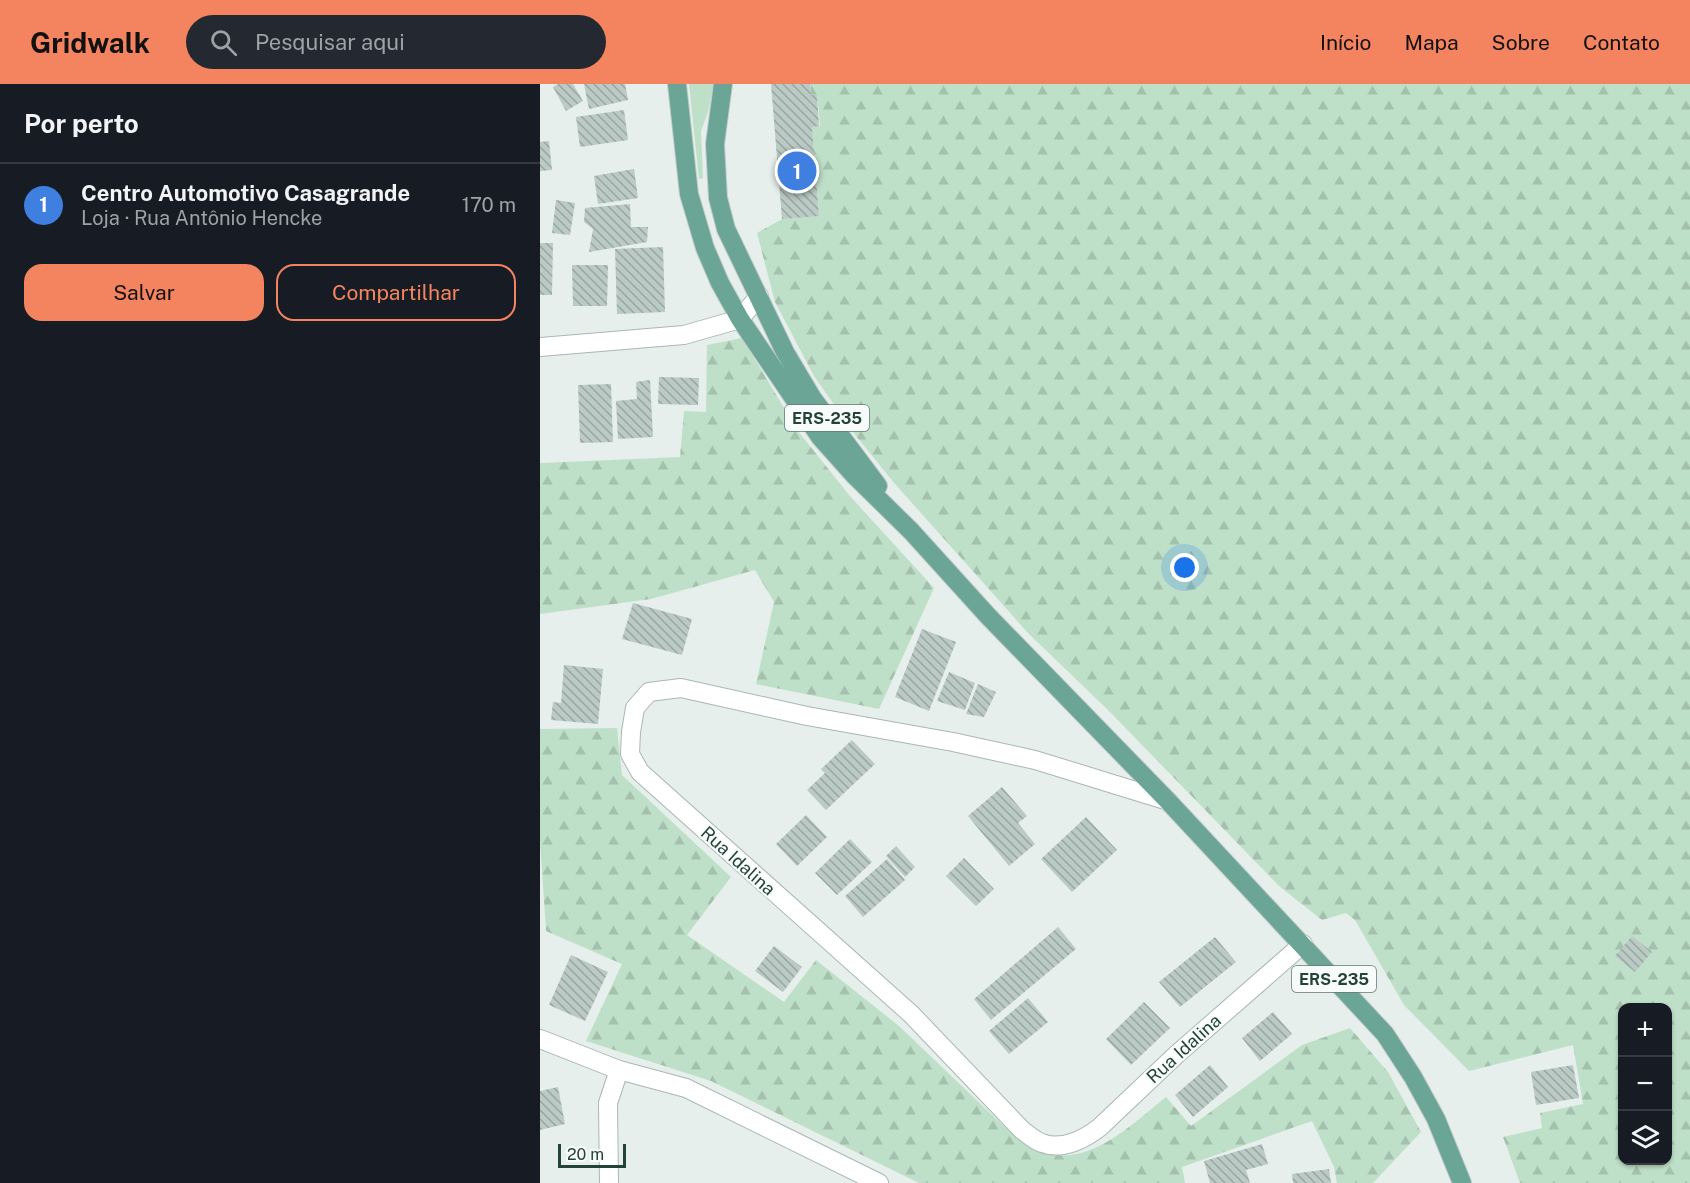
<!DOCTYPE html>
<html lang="pt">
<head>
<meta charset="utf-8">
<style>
	body { margin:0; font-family:"Public Sans",sans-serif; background:#242831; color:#f1f3f6 }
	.controls { position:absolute; right:18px; bottom:18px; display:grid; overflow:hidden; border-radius:12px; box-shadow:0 2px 4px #0004 }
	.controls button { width:54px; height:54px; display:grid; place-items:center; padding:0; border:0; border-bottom:2px solid #363941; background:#171b24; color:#f1f3f6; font:30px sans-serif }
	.scale { position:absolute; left:18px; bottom:15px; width:68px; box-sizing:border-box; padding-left:6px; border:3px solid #24423a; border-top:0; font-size:16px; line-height:21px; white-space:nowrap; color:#24423a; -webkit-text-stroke:4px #f7fbf9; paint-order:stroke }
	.you { position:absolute; left:645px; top:484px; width:21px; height:21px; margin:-15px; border:4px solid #fff; border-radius:50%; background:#1a73e8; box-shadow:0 0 0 9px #1a73e833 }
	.badge { display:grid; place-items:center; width:39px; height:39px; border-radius:50%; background:#f4845f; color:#fff; font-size:20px; font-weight:700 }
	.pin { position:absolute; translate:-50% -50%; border:3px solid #fff; box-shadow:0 2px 6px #0006 }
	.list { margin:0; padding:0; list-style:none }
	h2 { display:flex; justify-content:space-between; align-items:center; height:78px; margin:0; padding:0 24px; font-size:26px }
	h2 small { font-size:20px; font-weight:400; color:#9ea1a6 }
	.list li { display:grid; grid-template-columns:39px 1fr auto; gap:18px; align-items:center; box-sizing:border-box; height:84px; padding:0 24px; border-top:2px solid #363941 }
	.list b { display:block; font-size:22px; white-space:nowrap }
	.list p { margin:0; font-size:20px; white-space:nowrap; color:#9ea1a6 }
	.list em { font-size:20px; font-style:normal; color:#9ea1a6 }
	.actions { display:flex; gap:12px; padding:18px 24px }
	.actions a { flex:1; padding:14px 0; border:2px solid #f4845f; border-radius:18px; text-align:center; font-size:21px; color:#f4845f }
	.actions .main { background:#f4845f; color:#111 }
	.icon { flex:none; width:33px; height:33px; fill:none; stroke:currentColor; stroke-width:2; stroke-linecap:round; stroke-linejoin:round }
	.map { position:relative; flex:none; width:1150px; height:1099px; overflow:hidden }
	header { display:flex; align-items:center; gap:36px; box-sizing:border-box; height:84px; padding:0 30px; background:#f4845f; color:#111 }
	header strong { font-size:28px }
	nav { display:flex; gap:33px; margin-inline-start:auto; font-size:21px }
	.search { width:420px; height:54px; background:#242831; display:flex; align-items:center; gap:15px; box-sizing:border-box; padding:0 21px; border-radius:33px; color:#9ea1a6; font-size:22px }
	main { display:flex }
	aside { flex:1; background:#171b24 }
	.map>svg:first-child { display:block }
	.grass { fill:#bfe0c8 }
	.forest { fill:url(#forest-firs); fill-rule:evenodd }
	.building { fill:url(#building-back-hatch) }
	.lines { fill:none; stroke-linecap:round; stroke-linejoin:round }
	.minor-casing { stroke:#a8b8b2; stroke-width:20 }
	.primary-casing { stroke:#c2cac8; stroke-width:20 }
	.minor { stroke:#fff; stroke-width:18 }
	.primary { stroke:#6aa596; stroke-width:18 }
	.labels { text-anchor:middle; stroke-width:4.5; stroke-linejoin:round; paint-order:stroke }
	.shield { fill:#f7fbf9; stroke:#637a73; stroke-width:1.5 }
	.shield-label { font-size:16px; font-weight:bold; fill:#24423a }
	.street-label { font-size:18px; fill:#24423a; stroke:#f7fbf9 }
</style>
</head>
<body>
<header>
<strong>Gridwalk</strong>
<div class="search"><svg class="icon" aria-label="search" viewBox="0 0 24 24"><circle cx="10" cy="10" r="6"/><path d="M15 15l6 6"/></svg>Pesquisar aqui</div>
<nav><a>Início</a><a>Mapa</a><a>Sobre</a><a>Contato</a></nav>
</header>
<main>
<aside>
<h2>Por perto<small></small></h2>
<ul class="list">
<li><span class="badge" style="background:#3f7fe0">1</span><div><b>Centro Automotivo Casagrande</b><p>Loja · Rua Antônio Hencke</p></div><em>170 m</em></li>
</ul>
<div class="actions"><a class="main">Salvar</a><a>Compartilhar</a></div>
</aside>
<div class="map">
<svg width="1150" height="1099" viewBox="0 0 1150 1099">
	<defs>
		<pattern id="forest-firs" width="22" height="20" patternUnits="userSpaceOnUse" patternTransform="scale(1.5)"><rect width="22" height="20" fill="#bfe0c8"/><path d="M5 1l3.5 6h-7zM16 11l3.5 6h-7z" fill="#a4c1ad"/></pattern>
		<pattern id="building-back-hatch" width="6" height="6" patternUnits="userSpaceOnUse" patternTransform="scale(1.5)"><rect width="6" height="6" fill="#bbcac4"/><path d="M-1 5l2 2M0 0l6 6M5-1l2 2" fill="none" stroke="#98a6a0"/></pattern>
	</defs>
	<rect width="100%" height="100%" fill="#e6efeb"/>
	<path class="grass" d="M149,0H174L168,28L161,47L163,94L159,95Z"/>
	<path class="forest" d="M270,0H1150V1099H980L963,1053L1002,1044L1000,1029L1043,1020L1033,961L929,987L864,921L815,836L806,829L782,836L739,802L568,626L489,550L355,400L316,352L274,292L235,218L217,149L242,135L279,131L272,43L280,41L277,11H271ZM1082,924H1128V1076H1082Z
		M202,254L258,347L309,411L394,504L339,625L216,600L234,518L215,486L111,515L0,530V379L140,373L144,327L166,328L167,261Z
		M77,644L82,691L191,793L147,851L244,918L276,876L359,942L470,1048C480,1055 490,1064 502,1068C550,1084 592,1040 626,1013L651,1042L762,961L810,944L848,988L881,1048L833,1099H797L794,1083L772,1037L642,1083L645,1099H379L171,997L46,957L82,880L6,847L0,756V645Z"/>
	<path class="building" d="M18,0H33L43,17L26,27L13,3Z
		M44,0H85L88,16L49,25Z
		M231,0H270L271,11H277L279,42L272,43L279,132L242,135Z
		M84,26L88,56L40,63L36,33Z
		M9,57L12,86L0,87V58Z
		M94,85L98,114L58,120L54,92Z
		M16,116L35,119L30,151L12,149Z
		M90,120L91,143H108L107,158L49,168L53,145L44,138L45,124Z
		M0,159H13L12,211H0Z
		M123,163L125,228L77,230L75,165Z
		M32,181H68L67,222H33Z
		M119,293L159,294L158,321L118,320Z
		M110,296L113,353L78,355L76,317L97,315L96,298Z
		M71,300L73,358L40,359L38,301Z
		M93,519L152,535L142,571L82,555Z
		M382,545L416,558L389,627L355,613Z
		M24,581L63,585L58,640L11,636L13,618L21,619Z
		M409,588L435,599L425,626L397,617Z
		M438,600L456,608L444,633L426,630Z
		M312,656L335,680L286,726L267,706L285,689L281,685Z
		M462,703L487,732L478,739L495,760L469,782L428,732Z
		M266,731L287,753L257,782L236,760Z
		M546,733L577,766L532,808L501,775Z
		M310,755L332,778L297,811L275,789Z
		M356,762L375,783L365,793L346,772Z
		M424,774L454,805L436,822L406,792Z
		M347,775L365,796L323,833L305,812Z
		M518,843L536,865L451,936L434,915Z
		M1092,852L1112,868L1095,888L1075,872Z
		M675,853L696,878L640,923L619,898Z
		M234,862L262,883L243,908L215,887Z
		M31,871L68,888L45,937L9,921Z
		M488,914L508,938L469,970L449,947Z
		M604,918L630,944L591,981L566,955Z
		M733,928L752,950L720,977L702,954Z
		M670,981L688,1003L653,1033L635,1011Z
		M1033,981L1039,1014L996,1021L991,988Z
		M18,1003L25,1040L0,1046V1007Z
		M722,1060L728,1080L706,1086L710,1099H670L664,1077Z
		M789,1085L791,1099H753L752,1090Z"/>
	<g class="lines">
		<g class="minor-casing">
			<path id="minor" d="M0,263L144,251L200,235L219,212
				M628,717L495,676L413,658L267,632L141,604L109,608L95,624L91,648L90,670L100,688L371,930L482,1046C488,1050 495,1057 502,1059C522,1067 545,1055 560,1043L636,971L763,860
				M0,955L79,986L146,1004L339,1099
				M69,1099L68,1019L79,986"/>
		</g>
		<g class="primary-casing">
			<path id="primary" d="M137,0L149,110L165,164L180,199L200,235L280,353L314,391L371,447L448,532L628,717L845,950L873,993L896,1035L922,1099
				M183,0L175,60L178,114L186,145L245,268L273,315L338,402"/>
		</g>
		<use href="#minor" class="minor"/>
		<use href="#primary" class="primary"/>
	</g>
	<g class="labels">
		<g class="shield">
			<rect x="245" y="321" width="84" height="26" rx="4.5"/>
			<rect x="752" y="882" width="84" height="26" rx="4.5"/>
		</g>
		<g class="shield-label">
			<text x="287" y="340">ERS-235</text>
			<text x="794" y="901">ERS-235</text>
		</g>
		<g class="street-label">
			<text transform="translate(198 777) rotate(42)" y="6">Rua Idalina</text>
			<text transform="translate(644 965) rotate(-42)" y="6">Rua Idalina</text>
		</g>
	</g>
</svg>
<div class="controls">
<button>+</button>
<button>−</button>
<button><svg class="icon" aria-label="layers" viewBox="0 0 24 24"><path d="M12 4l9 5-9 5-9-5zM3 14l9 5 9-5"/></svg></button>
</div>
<div class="scale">20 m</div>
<div class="you"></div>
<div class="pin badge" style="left:257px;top:87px;background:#3f7fe0">1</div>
</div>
</main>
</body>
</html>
